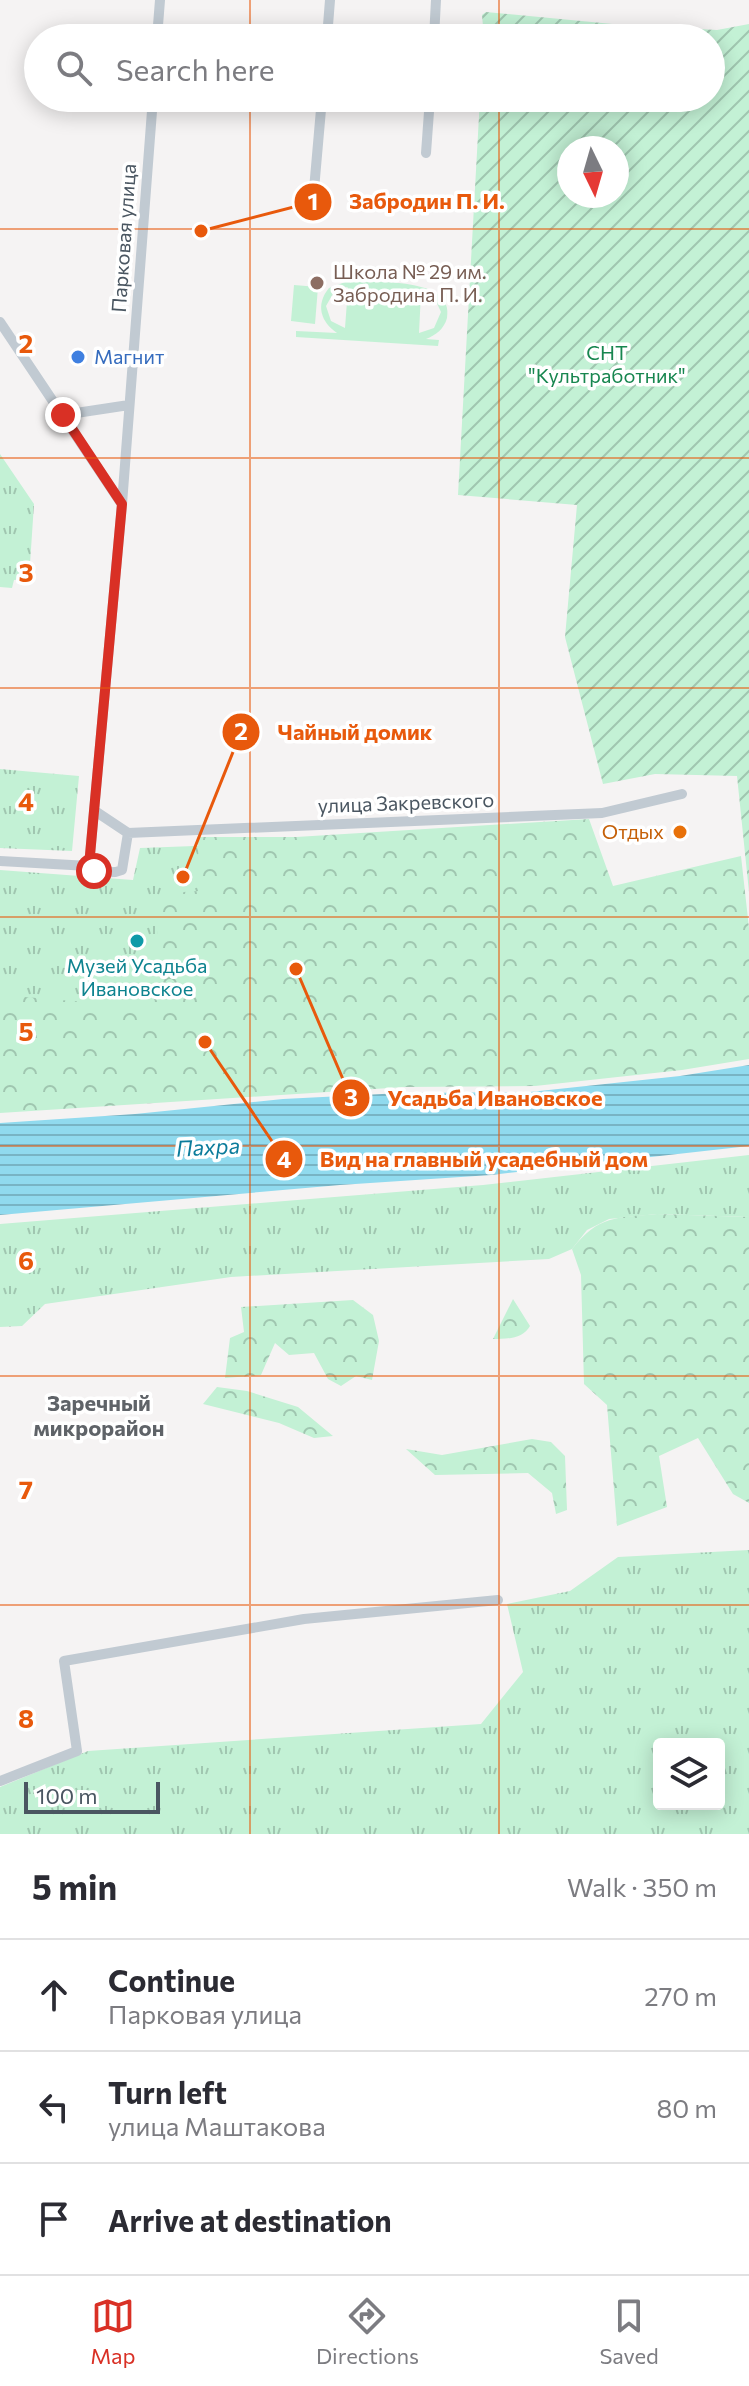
<!DOCTYPE html>
<html lang="en">
<head>
<meta charset="utf-8">
<style>
	body { margin:0; font-family:Commissioner,sans-serif; background:#f7f7f7; color:#2b2b33 }
	.controls { position:absolute; right:24px; bottom:24px; display:grid; overflow:hidden; border-radius:8px; box-shadow:0 4px 20px #0003 }
	.controls button { width:72px; height:72px; display:grid; place-items:center; padding:0; border:0; border-bottom:2px solid #e1e1e2; background:#fff; color:#2b2b33; font:40px sans-serif }
	.compass { position:absolute; left:557px; top:136px; width:72px; height:72px; border-radius:50%; background:#fff; box-shadow:0 4px 20px #0003; rotate:175deg }
	.scale { position:absolute; left:24px; bottom:20px; width:136px; box-sizing:border-box; padding-left:8px; border:4px solid #4a5661; border-top:0; font-size:22px; line-height:28px; white-space:nowrap; color:#4a5661; -webkit-text-stroke:6px #fff; paint-order:stroke }
	.stop { position:absolute; width:24px; height:24px; margin:-18px; border:6px solid #d93025; border-radius:50%; background:#fff }
	.stop.end { background:#d93025; border-color:#fff; box-shadow:0 2px 8px #0008 }
	.list { margin:0; padding:0; list-style:none }
	h2 { display:flex; justify-content:space-between; align-items:center; height:104px; margin:0; padding:0 32px; font-size:34px }
	h2 small { font-size:26px; font-weight:400; color:#7c7c81 }
	.list li { display:grid; grid-template-columns:52px 1fr auto; gap:24px; align-items:center; box-sizing:border-box; height:112px; padding:0 32px; border-top:2px solid #e1e1e2 }
	.list b { display:block; font-size:30px; white-space:nowrap }
	.list p { margin:0; font-size:26px; white-space:nowrap; color:#7c7c81 }
	.list em { font-size:26px; font-style:normal; color:#7c7c81 }
	.icon { flex:none; width:44px; height:44px; fill:none; stroke:currentColor; stroke-width:2; stroke-linecap:round; stroke-linejoin:round }
	.map { position:relative; flex:none; width:749px; height:1834px; overflow:hidden }
	.search { position:absolute; background:#fff; box-shadow:0 4px 20px #0003; left:24px; right:24px; top:24px; height:88px; display:flex; align-items:center; gap:20px; box-sizing:border-box; padding:0 28px; border-radius:44px; color:#7c7c81; font-size:30px }
	.sheet { height:440px; background:#fff }
	nav { display:flex; justify-content:space-around; align-items:center; box-sizing:border-box; height:112px; border-top:2px solid #e1e1e2; background:#fff; font-size:22px; color:#7c7c81 }
	nav a { display:grid; justify-items:center; gap:4px }
	nav .on { color:#d93025 }
	.map>svg:first-child { display:block }
	.grass { fill:url(#grass-tufts); fill-rule:evenodd }
	.forest { fill:url(#forest-crowns) }
	.garden { fill:url(#garden-furrows); fill-rule:evenodd }
	.pitch { fill:#c3f1d5; fill-rule:evenodd }
	.water { fill:url(#water-rules) }
	.lines { fill:none; stroke-linecap:round; stroke-linejoin:round }
	.street { stroke:#c1cad2; stroke-width:10 }
	.route { stroke:#d93025; stroke-width:10 }
	.grid { fill:none; stroke:#e8590c; stroke-width:2; stroke-opacity:0.55 }
	.education-dot { fill:#8d6e63; stroke:#fff; stroke-width:3 }
	.shop-dot { fill:#3f7fe0; stroke:#fff; stroke-width:3 }
	.food-dot { fill:#e8710a; stroke:#fff; stroke-width:3 }
	.culture-dot { fill:#0f9aa8; stroke:#fff; stroke-width:3 }
	.labels { text-anchor:middle; stroke-width:7; stroke-linejoin:round; paint-order:stroke }
	.street-label { font-size:20px; fill:#4a5661; stroke:#fff }
	.education-label { font-size:20px; fill:#785e54; stroke:#fff; text-anchor:start }
	.park-label { font-size:20px; fill:#17864f; stroke:#fff }
	.shop-label { font-size:20px; fill:#366cbe; stroke:#fff; text-anchor:start }
	.food-label { font-size:20px; fill:#c56008; stroke:#fff; text-anchor:end }
	.culture-label { font-size:20px; fill:#0d838f; stroke:#fff }
	.water-label { font-size:22px; font-style:italic; fill:#0c7c9b; stroke:#fff }
	.neighbourhood-label { font-size:22px; font-weight:bold; fill:#5f6368; stroke:#fff }
	.grid-label { font-size:26px; text-anchor:middle; font-weight:bold; fill:#e8590c; stroke:#fff; stroke-width:7; stroke-linejoin:round; paint-order:stroke }
	.leader { fill:none; stroke:#e8590c; stroke-width:3 }
	.callout-dot { fill:#e8590c; stroke:#fff; stroke-width:3 }
	.mark-label { font-size:24px; text-anchor:middle; font-weight:bold; fill:#fff }
	.callout-label { font-size:22px; text-anchor:middle; font-weight:bold; fill:#e8590c; stroke:#fff; stroke-width:7; stroke-linejoin:round; paint-order:stroke }
</style>
</head>
<body>
<div class="map">
<svg width="749" height="1834" viewBox="0 0 749 1834">
	<defs>
		<pattern id="grass-tufts" width="24" height="20" patternUnits="userSpaceOnUse" patternTransform="scale(2)"><rect width="24" height="20" fill="#c3f1d5"/><path d="M3 7l-1-3M5 7V3M7 7l1-3M15 17l-1-3M17 17v-4M19 17l1-3" fill="none" stroke="#a0c6b0"/></pattern>
		<pattern id="forest-crowns" width="20" height="18" patternUnits="userSpaceOnUse" patternTransform="scale(2)"><rect width="20" height="18" fill="#c3f1d5"/><path d="M2 6a3 3 0 1 1 6 0M12 15a3 3 0 1 1 6 0" fill="none" stroke="#a0c6b0"/></pattern>
		<pattern id="garden-furrows" width="10" height="10" patternUnits="userSpaceOnUse" patternTransform="scale(2)"><rect width="10" height="10" fill="#c3f1d5"/><path d="M-1 1l2-2M0 10L10 0M9 11l2-2" fill="none" stroke="#a0c6b0"/></pattern>
		<pattern id="water-rules" width="6" height="5" patternUnits="userSpaceOnUse" patternTransform="scale(2)"><rect width="6" height="5" fill="#90daee"/><path d="M0 2.5h6" fill="none" stroke="#78b4c4"/></pattern>
	</defs>
	<rect width="100%" height="100%" fill="#f5f3f3"/>
	<path class="grass" d="M0,454L34,504L29,579L14,580L12,588L0,587Z
		M0,769L79,776L72,851L0,848Z
		M582,832L0,1092V870L133,880L140,848Z
		M749,1155V1217L657,1214L609,1219L587,1230L572,1249L549,1259L231,1277L45,1304L22,1326L0,1327V1224L483,1185Z
		M749,1550V1834H0V1787L88,1751L481,1724L523,1672L507,1604L570,1591L618,1557ZM659,1744H719V1804H659Z"/>
	<path class="forest" d="M589,819L613,886L741,856L749,928V1059L682,1070L535,1086L405,1087L0,1113V995L146,1007L149,972L156,954L159,899L168,893L199,891L198,837H296Z
		M657,1214L749,1217V1503L733,1494L698,1438L659,1456L667,1507L617,1526L607,1405L584,1384L581,1275L572,1249C599,1215 616,1218 657,1214Z
		M513,1299L530,1326C523,1339 506,1339 493,1339Z
		M353,1300L373,1315L379,1341L372,1380L356,1376L341,1386L328,1379L314,1353L289,1355L275,1343L261,1375L225,1378L230,1338L244,1332L241,1307Z
		M217,1387L247,1391L298,1407L333,1436L314,1438L279,1423L203,1404Z
		M532,1439L551,1442L565,1456L567,1510L556,1514L552,1493L528,1473L435,1475L406,1449L442,1455Z"/>
	<path class="garden" d="M486,12L623,25L717,30L749,24V892L737,776L655,774L603,784L565,637L577,505L458,495L480,98H711V38H484L482,15ZM569,148H617V196H569Z"/>
	<path class="pitch" d="M348,281C373,283 455,276 447,318C444,329 436,335 426,339L439,340L438,346L296,337V331L337,333C321,322 315,305 329,288ZM347,287L348,288L345,328L331,321L326,306L334,292ZM421,293L434,297L441,312L434,328L419,333Z
		M294,285L318,287L315,324L291,321Z"/>
	<path class="water" d="M749,1065V1146L491,1175L340,1185L0,1215V1123L135,1114L283,1099L402,1093L530,1092L680,1076Z"/>
	<g class="lines">
		<path class="street" d="M157,38L160,0
			M327,38L330,0
			M434,38L436,0
			M426,153L430,98
			M313,201L322,98
			M0,322L121,503
			M63,415L129,405
			M95,811L128,833L122,870C113,874 97,873 89,866L122,504L153,98
			M128,833L602,813L682,794
			M0,861L89,866
			M0,1781L77,1751L64,1661L304,1619L498,1600"/>
	</g>
	<g class="lines">
		<path class="route" d="M63,415L122,504L89,866L94,871"/>
	</g>
	<path class="grid" d="M250,0V38M499,0V38M250,98V1834M499,98V1834M0,229H749M0,458H749M0,688H749M0,917H749M0,1146H749M0,1376H749M0,1605H749"/>
	<circle class="education-dot" cx="317" cy="283" r="8"/>
	<circle class="shop-dot" cx="78" cy="357" r="8"/>
	<circle class="food-dot" cx="680" cy="832" r="8"/>
	<circle class="culture-dot" cx="137" cy="941" r="8"/>
	<g class="labels">
		<g class="street-label">
			<text transform="translate(124 238) rotate(-86)" y="7">Парковая улица</text>
			<text transform="translate(406 803) rotate(-2)" y="7">улица Закревского</text>
		</g>
		<g class="education-label">
			<text x="333" y="279">Школа № 29 им.<tspan x="333" dy="23">Забродина П. И.</tspan></text>
		</g>
		<g class="park-label">
			<text x="607" y="360">СНТ<tspan x="607" dy="23">"Культработник"</tspan></text>
		</g>
		<g class="shop-label">
			<text x="94" y="364">Магнит</text>
		</g>
		<g class="food-label">
			<text x="664" y="839">Отдых</text>
		</g>
		<g class="culture-label">
			<text x="137" y="973">Музей Усадьба<tspan x="137" dy="23">Ивановское</tspan></text>
		</g>
		<g class="water-label">
			<text transform="translate(208 1147) rotate(-3)" y="8">Пахра</text>
		</g>
		<g class="neighbourhood-label">
			<text x="99" y="1411">Заречный<tspan x="99" dy="25">микрорайон</tspan></text>
		</g>
	</g>
	<g class="grid-label">
		<text x="26" y="353">2</text>
		<text x="26" y="582">3</text>
		<text x="26" y="811">4</text>
		<text x="26" y="1041">5</text>
		<text x="26" y="1270">6</text>
		<text x="26" y="1499">7</text>
		<text x="26" y="1728">8</text>
	</g>
	<path class="leader" d="M201 231L313 202M183 877L241 732M296 969L351 1098M205 1042L284 1159"/>
	<g class="callout-dot">
		<circle cx="201" cy="231" r="8"/>
		<circle cx="183" cy="877" r="8"/>
		<circle cx="296" cy="969" r="8"/>
		<circle cx="205" cy="1042" r="8"/>
		<circle cx="313" cy="202" r="20"/>
		<circle cx="241" cy="732" r="20"/>
		<circle cx="351" cy="1098" r="20"/>
		<circle cx="284" cy="1159" r="20"/>
	</g>
	<g class="mark-label">
		<text x="313" y="210">1</text>
		<text x="241" y="740">2</text>
		<text x="351" y="1106">3</text>
		<text x="284" y="1168">4</text>
	</g>
	<g class="callout-label">
		<text x="427" y="209">Забродин П. И.</text>
		<text x="355" y="740">Чайный домик</text>
		<text x="495" y="1106">Усадьба Ивановское</text>
		<text x="484" y="1167">Вид на главный усадебный дом</text>
	</g>
</svg>
<div class="controls">
<button><svg class="icon" aria-label="layers" viewBox="0 0 24 24"><path d="M12 4l9 5-9 5-9-5zM3 14l9 5 9-5"/></svg></button>
</div>
<svg class="compass" viewBox="-18 -18 36 36"><path d="M0-13l5 13h-10z" fill="#e53935"/><path d="M0 13l5-13h-10z" fill="#7c7c81"/></svg>
<div class="scale">100 m</div>
<div class="stop" style="left:94px;top:871px"></div>
<div class="stop end" style="left:63px;top:415px"></div>
<div class="search"><svg class="icon" aria-label="search" viewBox="0 0 24 24"><circle cx="10" cy="10" r="6"/><path d="M15 15l6 6"/></svg>Search here</div>
</div>
<section class="sheet">
<h2>5 min<small>Walk · 350 m</small></h2>
<ul class="list">
<li><svg class="icon" aria-label="ahead" viewBox="0 0 24 24"><path d="M12 20V5M6 11l6-6 6 6"/></svg><div><b>Continue</b><p>Парковая улица</p></div><em>270 m</em></li>
<li><svg class="icon" aria-label="left" viewBox="0 0 24 24"><path d="M17 20v-9H6M10 6l-5 5 5 5"/></svg><div><b>Turn left</b><p>улица Маштакова</p></div><em>80 m</em></li>
<li><svg class="icon" aria-label="arrive" viewBox="0 0 24 24"><path d="M6 21V4h12l-3 4 3 4H6"/></svg><div><b>Arrive at destination</b></div></li>
</ul>
</section>
<nav>
<a class="on"><svg class="icon" aria-label="map" viewBox="0 0 24 24"><path d="M3 6l6-2 6 2 6-2v14l-6 2-6-2-6 2zM9 4v14M15 6v14"/></svg>Map</a>
<a><svg class="icon" aria-label="directions" viewBox="0 0 24 24"><path d="M12 3l9 9-9 9-9-9zM9 14v-3h6M13 9l2 2-2 2"/></svg>Directions</a>
<a><svg class="icon" aria-label="saved" viewBox="0 0 24 24"><path d="M7 4h10v16l-5-4-5 4z"/></svg>Saved</a>
</nav>
</body>
</html>
